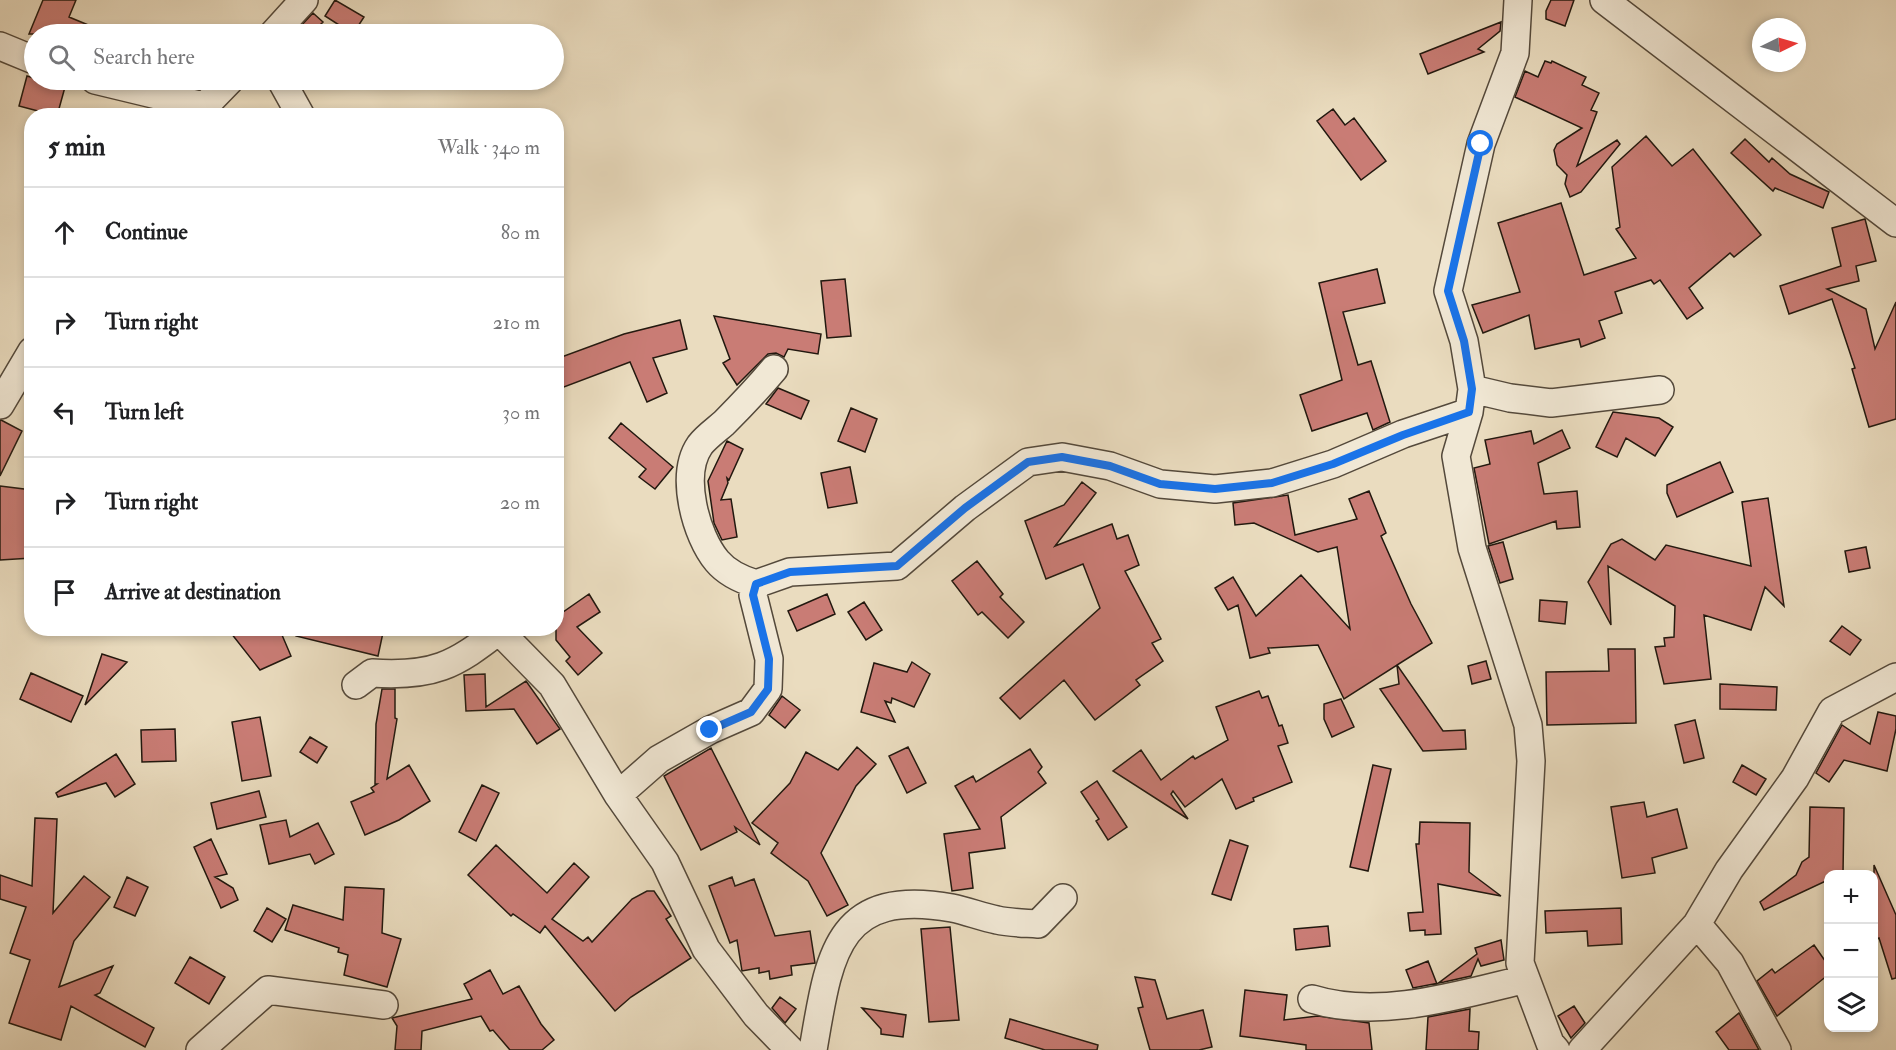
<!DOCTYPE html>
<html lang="en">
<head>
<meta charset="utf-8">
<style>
	body { margin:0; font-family:"IM FELL Double Pica",serif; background:#f2f2f2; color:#202124 }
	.controls { position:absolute; right:18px; bottom:18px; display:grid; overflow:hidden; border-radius:12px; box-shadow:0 3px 9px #0003 }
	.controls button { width:54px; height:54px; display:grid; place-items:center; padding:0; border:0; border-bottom:2px solid #e0e0e0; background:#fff; color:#202124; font:30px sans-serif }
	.compass { position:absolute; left:1752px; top:18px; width:54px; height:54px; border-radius:50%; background:#fff; box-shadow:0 3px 9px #0003; rotate:85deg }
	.stop { position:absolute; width:18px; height:18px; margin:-14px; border:4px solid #1a73e8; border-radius:50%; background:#fff }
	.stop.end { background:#1a73e8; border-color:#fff; box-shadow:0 2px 6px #0008 }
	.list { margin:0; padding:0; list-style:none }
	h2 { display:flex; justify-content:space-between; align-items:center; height:78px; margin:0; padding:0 24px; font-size:26px }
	h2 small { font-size:20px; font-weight:400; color:#757577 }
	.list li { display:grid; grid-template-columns:39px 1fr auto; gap:18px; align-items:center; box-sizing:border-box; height:90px; padding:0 24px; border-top:2px solid #e0e0e0 }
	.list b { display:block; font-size:22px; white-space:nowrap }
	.list em { font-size:20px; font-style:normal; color:#757577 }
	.icon { flex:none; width:33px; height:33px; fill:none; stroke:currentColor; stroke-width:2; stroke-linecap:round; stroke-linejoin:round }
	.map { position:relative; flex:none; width:1896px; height:1050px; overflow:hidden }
	.search { position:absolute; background:#fff; box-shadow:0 3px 9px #0003; left:24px; top:24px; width:540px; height:66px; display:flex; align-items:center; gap:15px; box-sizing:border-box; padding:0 21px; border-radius:33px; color:#757577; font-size:22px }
	.panel { position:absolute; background:#fff; box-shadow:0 3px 9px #0003; left:24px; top:108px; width:540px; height:528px; border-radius:24px }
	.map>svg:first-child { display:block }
	.building { fill:#c97c75; stroke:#22180f; stroke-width:1.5 }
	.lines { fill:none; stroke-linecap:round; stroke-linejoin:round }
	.minor-casing { stroke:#54493b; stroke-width:30 }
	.minor { stroke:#f1e8d5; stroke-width:27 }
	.route { stroke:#1a73e8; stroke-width:8 }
</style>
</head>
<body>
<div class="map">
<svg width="1896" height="1050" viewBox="0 0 1896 1050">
	<rect width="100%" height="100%" fill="#eadcbf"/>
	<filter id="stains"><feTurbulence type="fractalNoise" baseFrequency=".00333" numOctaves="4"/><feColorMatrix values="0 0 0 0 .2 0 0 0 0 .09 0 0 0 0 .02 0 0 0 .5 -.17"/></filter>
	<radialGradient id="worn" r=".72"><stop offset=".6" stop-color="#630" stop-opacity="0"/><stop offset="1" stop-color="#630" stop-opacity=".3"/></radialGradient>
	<path class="building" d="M43,0H76L69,17L110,34H29Z
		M335,0L364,17L353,34L325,16Z
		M1551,0H1574L1565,26L1546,19V11Z
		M313,13L323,22L311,34H304L298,29Z
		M1501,22L1500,31L1478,49L1484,52L1428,74L1420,54Z
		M1545,61L1551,63L1552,61L1586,77L1582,85L1599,93L1591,110L1597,112L1577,166L1617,140L1620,144L1581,192L1570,197L1565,184L1567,175L1557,165L1554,150L1557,144L1582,128L1515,97L1525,71L1538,77Z
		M27,76L65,87L57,116L19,106Z
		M1333,109L1345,125L1354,118L1386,161L1361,180L1317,121Z
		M1646,136L1672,166L1693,149L1761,235L1734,257L1730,253L1689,288L1703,308L1687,319L1660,280L1654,284L1651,280L1615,292L1622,313L1599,321L1605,338L1581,347L1579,339L1535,349L1529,315L1483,333L1472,305L1520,292L1498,223L1561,203L1584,275L1636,258L1616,229L1620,227L1612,167Z
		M1745,139L1769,162L1772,158L1790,174L1829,192L1823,208L1775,188L1773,191L1731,153Z
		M1865,219L1876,261L1856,266L1859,281L1827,289L1866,309L1875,349L1896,302V419L1869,427L1852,369L1855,368L1832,299L1789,314L1780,286L1841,266L1832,228Z
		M1377,269L1385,303L1343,312L1358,365L1371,361L1390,422L1373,430L1367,413L1312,431L1300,395L1342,380L1319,283Z
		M845,279L851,336L827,338L821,281Z
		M714,316L821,334L818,354L788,349L784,357L776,353L768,354L737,385L723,363L730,359Z
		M680,320L687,349L653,358L667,393L647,402L630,362L556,390V359L624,334Z
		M778,388L809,401L801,419L766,404Z
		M851,408L877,419L865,452L838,441Z
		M1613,412L1659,418L1673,427L1655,456L1626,438L1617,457L1596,447Z
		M1,420L22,431L0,476V421Z
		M621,423L673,467L655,489L639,477L646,469L609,438Z
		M1562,430L1570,448L1538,463L1544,494L1577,491L1580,527L1557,529L1556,521L1489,544L1474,468L1490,464L1485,440L1531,431L1534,444Z
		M727,441L743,449L729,480L727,478L728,483L721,500L731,499L737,537L722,540L714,523L708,481Z
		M1720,462L1733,492L1677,517L1667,493V485Z
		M850,467L857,503L828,508L821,473Z
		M1082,482L1096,493L1055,546L1112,524L1117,539L1128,535L1139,565L1125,571L1161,639L1152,643L1163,661L1136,680L1140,685L1095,720L1064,680L1020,719L1000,698L1100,608L1083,564L1046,579L1025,521L1064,505Z
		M0,486L32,490V558L0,560Z
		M1369,491L1386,533L1381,536L1411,604L1432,643L1397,665L1443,731L1465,730L1466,749L1423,751L1380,689L1399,684L1397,665L1344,699L1318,645L1268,648L1270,653L1250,658L1238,605L1228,610L1215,588L1233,577L1256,616L1301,575L1350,629L1337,547L1318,552L1254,523L1235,525L1233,503L1288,495L1295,535L1357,519L1349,499Z
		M1768,498L1784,606L1765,587L1751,630L1704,615L1711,679L1664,684L1655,647L1665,646L1664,638L1674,637L1675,606L1608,566L1611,625L1588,582L1611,544L1622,539L1655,560L1666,545L1751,566L1742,502Z
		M1503,542L1513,579L1500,583L1488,546Z
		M1866,547L1870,568L1849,572L1845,551Z
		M977,561L1003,594L1000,597L1024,622L1008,638L982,612L978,615L952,581Z
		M589,594L600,612L577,627L602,653L578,675L566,661L570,657L556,640V605L563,612Z
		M827,594L835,614L797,631L788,611Z
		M1540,600L1567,602L1565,624L1539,621Z
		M864,602L882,630L866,640L848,612Z
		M1842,626L1861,640L1850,655L1830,641Z
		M227,628H279L291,656L260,670Z
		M297,628H384L378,656L296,636Z
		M1608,649H1635L1636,723L1547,725L1546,672L1609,671Z
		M102,654L127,662L85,705Z
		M1486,661L1491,679L1472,684L1468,666Z
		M912,662L930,674L914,707L892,698L891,703L885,701L895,722L861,712L874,663L907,672Z
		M31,673L83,696L71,722L20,699Z
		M485,674L486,707L526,681L560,729L537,744L514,709L466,711L464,675Z
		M1720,684L1777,687L1776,710L1720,709Z
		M382,689H395V718L397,719L387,779L409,765L430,801L399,820L365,835L351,802L374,792L371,788L377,784H375L376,724Z
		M1259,691L1262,698L1268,696L1279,726L1282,725L1288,743L1278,746L1292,782L1253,798L1254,801L1236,809L1222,779L1185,807L1173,791L1171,794L1188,819L1113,771L1141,750L1161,780L1193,756L1195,759L1228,740L1216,707Z
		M782,696L800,710L785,728L769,715Z
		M1341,699L1354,727L1332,737L1324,719V704Z
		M1878,712L1896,716V729L1887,771L1844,760L1829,782L1816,773L1842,725L1870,744Z
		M260,717L271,776L242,781L232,722Z
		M1695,720L1704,758L1684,763L1675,725Z
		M175,729L176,761L142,762L141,730Z
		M310,737L327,747L317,763L300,752Z
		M857,747L876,764L856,786L821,853L848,905L827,916L808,881L771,853L778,843L752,823L790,783L806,752L838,770Z
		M908,747L926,783L907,793L889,756Z
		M711,748L760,845L735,827L737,832L701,850L664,776Z
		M1030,749L1042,767L1038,772L1046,783L1001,817L1005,848L969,853L973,888L952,891L944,834L980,829L955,786L973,776L976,782Z
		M116,754L135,784L115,797L106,783L58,797L56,793Z
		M1373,765L1391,769L1368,871L1350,867Z
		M1742,765L1766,779L1756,795L1733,782Z
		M1097,781L1127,827L1108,840L1096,821L1099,819L1081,792Z
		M482,785L499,793L476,841L459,832Z
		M259,791L266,817L217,829L211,803Z
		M1644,802L1647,817L1677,809L1687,848L1652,858L1655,873L1622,878L1611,807Z
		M1810,807L1844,808L1843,874H1828V880L1764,910L1760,902L1796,875L1802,862L1809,857Z
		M35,818L57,819L53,913L84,876L110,897L74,941L59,987L113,966L100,993L95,995L154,1028L145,1047L71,1006L61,1040L9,1023L30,960L10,953L26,907L0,899V875L32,886Z
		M286,820L290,837L318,823L334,854L315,864L310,854L269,864L260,825Z
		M1420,822L1470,823L1469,872L1501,896L1438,884L1441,934L1425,935V930L1410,931L1408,913L1423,912L1416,844H1419Z
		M211,839L227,874L215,877L233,888L238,900L221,908L194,847Z
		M1230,840L1248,846L1231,900L1212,894Z
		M496,845L547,893L574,863L589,877L552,919L583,941L588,937L592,942L632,899L647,891H654L671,916L666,919L691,958L631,997L615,1011L545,926L540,933L513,914L511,916L468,875Z
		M1874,865L1896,915V978L1892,979L1879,938L1874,940Z
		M127,877L148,887L135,916L114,907Z
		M732,877L735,886L754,879L775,936L810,931L815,963L791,966L792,975L770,979L769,971L759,973V968L742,971L737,940L730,943L709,886Z
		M345,887L384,889L382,933L401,939L387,987L344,975L348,955L338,952L339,948L285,930L293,905L343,920Z
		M267,908L286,919L272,942L254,931Z
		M1621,908L1622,944L1588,946L1587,931L1546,933L1545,911Z
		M1328,926L1330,946L1296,950L1294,929Z
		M950,927L959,1020L929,1022L921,929Z
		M1501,940L1504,960L1481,966L1478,959L1471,976L1444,982L1413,988L1406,970L1428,961L1437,984L1477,954L1475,948Z
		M1814,945L1828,965V975L1777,1016L1757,981L1772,969L1775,973Z
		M190,957L225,977L209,1004L175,983Z
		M490,970L503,994L519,986L541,1024L554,1040L542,1050H510L493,1030L490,1031L481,1016L422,1031L421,1050H395L397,1026L392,1018L472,999L464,984Z
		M1135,977L1155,980L1167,1019L1203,1010L1212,1047L1199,1050H1150L1138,1008L1143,1007Z
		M1245,990L1287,995L1284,1020L1318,1016L1369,1023L1372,1050H1306V1045L1240,1036Z
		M780,997L796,1009L785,1023L772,1008Z
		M1574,1006L1585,1023L1571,1038L1558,1016Z
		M862,1008L906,1015L903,1037L881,1034V1029Z
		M1470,1009L1469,1031L1479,1032L1478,1050H1426L1428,1017Z
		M1739,1013L1759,1050H1729L1716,1032Z
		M1010,1019L1098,1045L1097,1050H1045L1005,1038Z"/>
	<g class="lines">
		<g class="minor-casing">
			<path id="minor" d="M1518,0L1515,53L1481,144L1448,291L1464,341L1472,389L1469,412L1456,456L1472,548L1528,725L1531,761L1520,963L1550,1043L1556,1050
				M1604,0L1896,223
				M273,34L304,0
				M0,46L34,60
				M95,80L203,106
				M281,80L301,116
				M195,116L230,80
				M1472,389L1510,398L1551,403L1660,390
				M0,405L32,351
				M756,584C743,580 727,573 717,561C696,536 679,475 700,445C706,437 716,430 724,423C741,406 758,388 774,369
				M501,628L504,636L552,685L618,795L665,862L706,949L756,1015L790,1050
				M356,685L372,673C433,677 454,666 501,629
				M618,795L659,759L710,730L751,712L768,689L769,659L753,595L756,584L790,572L897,566L965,508L1028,462L1062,457L1110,466L1160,484L1215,489L1272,483L1333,464L1403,434L1469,412
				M1697,924L1730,963L1777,1050
				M1312,999C1380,1020 1459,995 1526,979
				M200,1050L268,990L384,1005
				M813,1050C829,957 835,887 952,908C967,911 982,917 997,920C1010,923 1024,923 1038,924L1063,898
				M1582,1050L1697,924L1729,870L1795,778L1832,711L1896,677"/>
		</g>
		<use href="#minor" class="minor"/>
	</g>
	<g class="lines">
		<path class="route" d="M710,730L751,712L768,689L769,659L753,595L756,584L790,572L897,566L965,508L1028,462L1062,457L1110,466L1160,484L1215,489L1272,483L1333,464L1403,435L1469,412L1472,389L1464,341L1448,291L1481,144"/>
	</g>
	<rect width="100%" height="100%" filter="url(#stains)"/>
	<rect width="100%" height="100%" fill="url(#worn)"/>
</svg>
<div class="controls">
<button>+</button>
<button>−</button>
<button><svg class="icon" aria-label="layers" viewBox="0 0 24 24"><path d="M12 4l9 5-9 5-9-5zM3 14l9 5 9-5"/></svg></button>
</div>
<svg class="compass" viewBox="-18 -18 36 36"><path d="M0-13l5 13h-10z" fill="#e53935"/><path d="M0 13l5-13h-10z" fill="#757577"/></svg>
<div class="stop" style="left:1481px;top:144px"></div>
<div class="stop end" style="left:710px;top:730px"></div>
<div class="search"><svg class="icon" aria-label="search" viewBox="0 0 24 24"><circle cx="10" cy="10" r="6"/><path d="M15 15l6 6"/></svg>Search here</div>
<section class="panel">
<h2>5 min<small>Walk · 340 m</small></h2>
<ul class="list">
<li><svg class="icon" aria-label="ahead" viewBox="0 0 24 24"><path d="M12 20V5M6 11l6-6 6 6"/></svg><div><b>Continue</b></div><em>80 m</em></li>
<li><svg class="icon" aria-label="right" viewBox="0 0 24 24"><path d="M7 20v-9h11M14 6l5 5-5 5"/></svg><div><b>Turn right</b></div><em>210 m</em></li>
<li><svg class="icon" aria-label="left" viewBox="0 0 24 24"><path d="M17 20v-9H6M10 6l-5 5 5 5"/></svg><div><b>Turn left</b></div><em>30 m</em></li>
<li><svg class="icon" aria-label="right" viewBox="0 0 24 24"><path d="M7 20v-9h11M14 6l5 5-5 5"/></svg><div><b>Turn right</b></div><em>20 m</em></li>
<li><svg class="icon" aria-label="arrive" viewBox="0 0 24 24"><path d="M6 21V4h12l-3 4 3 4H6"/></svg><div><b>Arrive at destination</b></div></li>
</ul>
</section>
</div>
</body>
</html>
